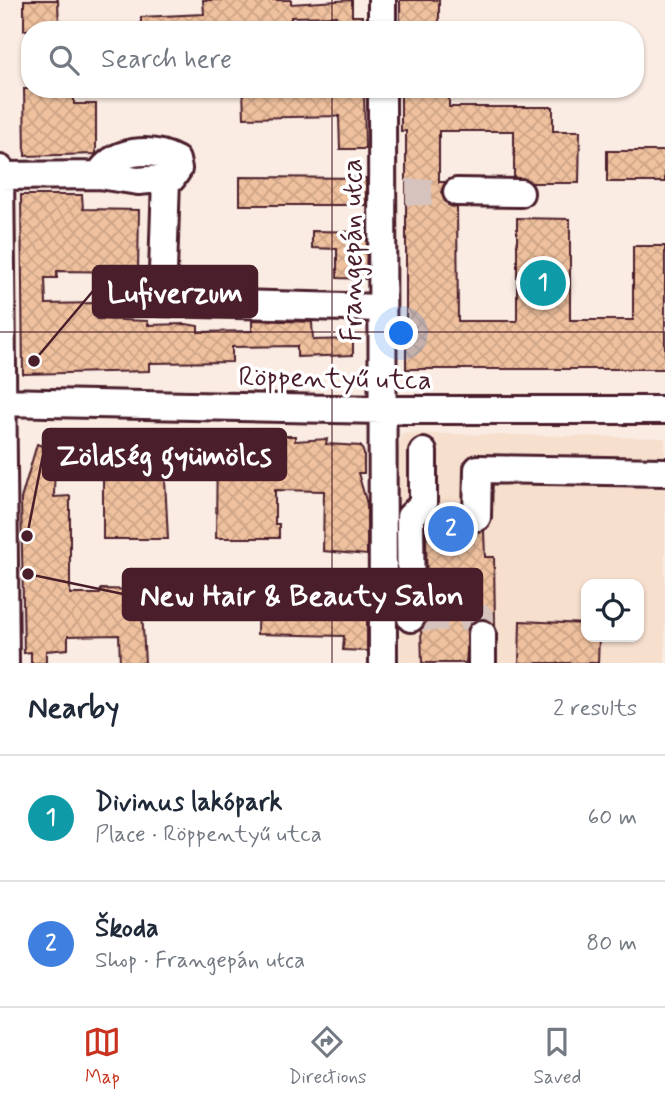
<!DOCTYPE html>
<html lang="en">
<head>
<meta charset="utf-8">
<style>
	body { margin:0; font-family:Mynerve,sans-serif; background:#f2f2f3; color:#1f2937 }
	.controls { position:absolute; right:21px; bottom:21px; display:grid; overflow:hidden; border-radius:14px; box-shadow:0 2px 5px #0004 }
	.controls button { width:63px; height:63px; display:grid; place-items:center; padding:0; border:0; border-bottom:2px solid #e0e1e3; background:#fff; color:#1f2937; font:35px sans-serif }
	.you { position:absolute; left:402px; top:334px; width:24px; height:24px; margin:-18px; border:5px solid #fff; border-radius:50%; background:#1a73e8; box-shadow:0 0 0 10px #1a73e833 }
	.badge { display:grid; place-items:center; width:46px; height:46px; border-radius:50%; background:#c8321e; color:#fff; font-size:23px; font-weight:700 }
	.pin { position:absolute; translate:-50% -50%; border:4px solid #fff; box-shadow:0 2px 7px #0006 }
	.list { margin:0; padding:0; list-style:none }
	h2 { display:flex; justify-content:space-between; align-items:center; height:91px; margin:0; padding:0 28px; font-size:30px }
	h2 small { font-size:23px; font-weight:400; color:#747a83 }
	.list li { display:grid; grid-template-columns:46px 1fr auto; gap:21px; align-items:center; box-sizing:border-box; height:126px; padding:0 28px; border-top:2px solid #e0e1e3 }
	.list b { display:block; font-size:26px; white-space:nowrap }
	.list p { margin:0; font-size:23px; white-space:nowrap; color:#747a83 }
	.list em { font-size:23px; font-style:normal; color:#747a83 }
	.icon { flex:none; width:38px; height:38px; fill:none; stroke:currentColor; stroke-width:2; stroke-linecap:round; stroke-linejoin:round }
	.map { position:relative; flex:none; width:665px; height:663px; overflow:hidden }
	.search { position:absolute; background:#fff; box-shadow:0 2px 5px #0004; left:21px; right:21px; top:21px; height:77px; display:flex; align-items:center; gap:18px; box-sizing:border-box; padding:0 24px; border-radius:28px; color:#747a83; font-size:26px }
	.sheet { height:343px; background:#fff }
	nav { display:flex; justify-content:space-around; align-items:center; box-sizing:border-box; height:98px; border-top:2px solid #e0e1e3; background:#fff; font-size:19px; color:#747a83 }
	nav a { display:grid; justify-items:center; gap:4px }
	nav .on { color:#c8321e }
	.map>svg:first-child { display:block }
	.built { fill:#f7dfce; fill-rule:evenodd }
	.building { fill:url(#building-cross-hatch); stroke:#4a1f2b; stroke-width:2 }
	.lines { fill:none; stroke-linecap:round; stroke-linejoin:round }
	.minor-tunnel { stroke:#d7c3bd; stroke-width:26; stroke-dasharray:26 13; stroke-linecap:butt }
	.minor-casing { stroke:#4a1f2b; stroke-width:32 }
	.minor { stroke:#fff; stroke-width:26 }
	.grid { fill:none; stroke:#4a1f2b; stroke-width:2; stroke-opacity:0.55 }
	.labels { text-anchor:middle; stroke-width:7; stroke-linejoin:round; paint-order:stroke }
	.street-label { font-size:28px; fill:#4a1f2b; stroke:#fff }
	.leader { fill:none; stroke:#4a1f2b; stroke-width:2.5 }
	.callout-dot { fill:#4a1f2b; stroke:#fff; stroke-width:2.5 }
	.callout { fill:#4a1f2b; stroke:#4a1f2b; stroke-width:2.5 }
	.callout-label { font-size:30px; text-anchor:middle; font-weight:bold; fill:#fff }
</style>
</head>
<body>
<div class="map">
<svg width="665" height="663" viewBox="0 0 665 663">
	<defs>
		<pattern id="building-cross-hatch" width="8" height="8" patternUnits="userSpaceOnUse" patternTransform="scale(1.75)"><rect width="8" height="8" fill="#efc19e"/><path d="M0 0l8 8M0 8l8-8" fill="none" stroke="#cea588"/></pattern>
	</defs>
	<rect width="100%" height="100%" fill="#faece2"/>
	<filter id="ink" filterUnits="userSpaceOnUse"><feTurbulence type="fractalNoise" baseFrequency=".0143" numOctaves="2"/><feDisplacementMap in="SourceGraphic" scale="14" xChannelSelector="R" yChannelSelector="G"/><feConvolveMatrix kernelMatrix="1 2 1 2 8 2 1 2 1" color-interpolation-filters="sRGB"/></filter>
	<g filter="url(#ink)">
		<path class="built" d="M402,433L665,438V663H400L398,448ZM586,584H639V637H586Z"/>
		<path class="building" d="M24,0H58L59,30H24Z
			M203,0H291V4L352,0V16H362V30H337L336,16L291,17V30H141V17L204,14Z
			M400,0H439V30H400Z
			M24,89H74V104H96V154L25,156Z
			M243,89H364L365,149H340L339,116L244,118Z
			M401,89H449V107H553V131H580L579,183H531L514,177V131H439V182H446L441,192L448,205L457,208L458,321H517V218L570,219V320H633V246H665V369H406V131H401Z
			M607,151H665V182H607Z
			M240,177L366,178V205H240Z
			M21,195H82L83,209L139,210L138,272L57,271V278H45L46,304L96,303L97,319L148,321V325L186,324L198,326V332L252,331V320L312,322L313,340L353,339V355L297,357V346L232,347V362L149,363V371L23,374Z
			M312,231L367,232L366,279L337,278V249L312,248Z
			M217,436H295V441L327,439L326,444L361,446L364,454V473H358L367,504V555L323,551L324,491L275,490V524H279V538H216Z
			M103,437L180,438V479H165L168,539H103Z
			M37,444L55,451L54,497L70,496V594H100L101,589L145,590L146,611H142L145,663H120L119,635L68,636V649L46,651V663H31V652L24,653L21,499Z
			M432,517H461L469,531H484L485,557H494L495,625L481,618L469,626L466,663H422L421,629L427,618L426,523Z
			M344,582H367V651L343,650L344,636L257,634L258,586L344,587Z
			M520,621L586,624V637H599L598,663H519Z"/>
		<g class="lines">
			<path class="minor-tunnel" d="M406,192H457
				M421,618L481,617L482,634"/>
			<g class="minor-casing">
				<path id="minor" d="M382,30V0
					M382,89L383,663
					M0,169L5,663
					M0,176L99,175L138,181L172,178L178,169L176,160C151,146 114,150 99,175
					M166,179L162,302L382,308
					M457,192L520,193
					M0,402L382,410H665
					M477,517L478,469L665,472
					M411,618L410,517L423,504V452
					M482,663V634"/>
			</g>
			<use href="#minor" class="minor"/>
		</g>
	</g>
	<path class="grid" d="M332,0V30M332,89V663M0,332H665"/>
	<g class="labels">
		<g class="street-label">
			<text transform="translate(351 250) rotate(-90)" y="10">Frangepán utca</text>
			<text transform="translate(335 377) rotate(1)" y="10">Röppentyű utca</text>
		</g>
	</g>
	<path class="leader" d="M34 361L93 291M27 536L43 455M28 574L123 594"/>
	<g class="callout-dot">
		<circle cx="34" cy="361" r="7"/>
		<circle cx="27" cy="536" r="7"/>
		<circle cx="28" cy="574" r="7"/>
	</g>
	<g class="callout">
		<rect x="93" y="266" width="164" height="51" rx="7"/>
		<rect x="43" y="429" width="243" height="51" rx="7"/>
		<rect x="123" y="569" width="359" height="51" rx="7"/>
	</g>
	<g class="callout-label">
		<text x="175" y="302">Lufiverzum</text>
		<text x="164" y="465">Zöldség gyümölcs</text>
		<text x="302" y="605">New Hair &amp; Beauty Salon</text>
	</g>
</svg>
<div class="controls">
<button><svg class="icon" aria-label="locate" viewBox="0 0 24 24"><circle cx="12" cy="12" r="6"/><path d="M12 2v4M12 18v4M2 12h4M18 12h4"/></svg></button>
</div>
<div class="you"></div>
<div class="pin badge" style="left:543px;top:283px;background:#0f9aa8">1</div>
<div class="pin badge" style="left:451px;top:529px;background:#3f7fe0">2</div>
<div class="search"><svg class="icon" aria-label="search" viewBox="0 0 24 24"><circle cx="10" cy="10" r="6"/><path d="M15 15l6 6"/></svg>Search here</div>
</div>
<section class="sheet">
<h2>Nearby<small>2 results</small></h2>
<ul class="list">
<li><span class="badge" style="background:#0f9aa8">1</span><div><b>Divinus lakópark</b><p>Place · Röppentyű utca</p></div><em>60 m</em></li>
<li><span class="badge" style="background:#3f7fe0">2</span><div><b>Škoda</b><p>Shop · Frangepán utca</p></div><em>80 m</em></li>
</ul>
</section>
<nav>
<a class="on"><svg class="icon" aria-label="map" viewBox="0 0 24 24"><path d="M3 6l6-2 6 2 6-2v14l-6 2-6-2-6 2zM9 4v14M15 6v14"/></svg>Map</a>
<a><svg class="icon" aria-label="directions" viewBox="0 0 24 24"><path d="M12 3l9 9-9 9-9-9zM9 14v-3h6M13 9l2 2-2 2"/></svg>Directions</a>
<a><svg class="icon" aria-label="saved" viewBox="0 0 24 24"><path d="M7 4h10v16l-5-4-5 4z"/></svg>Saved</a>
</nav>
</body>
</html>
